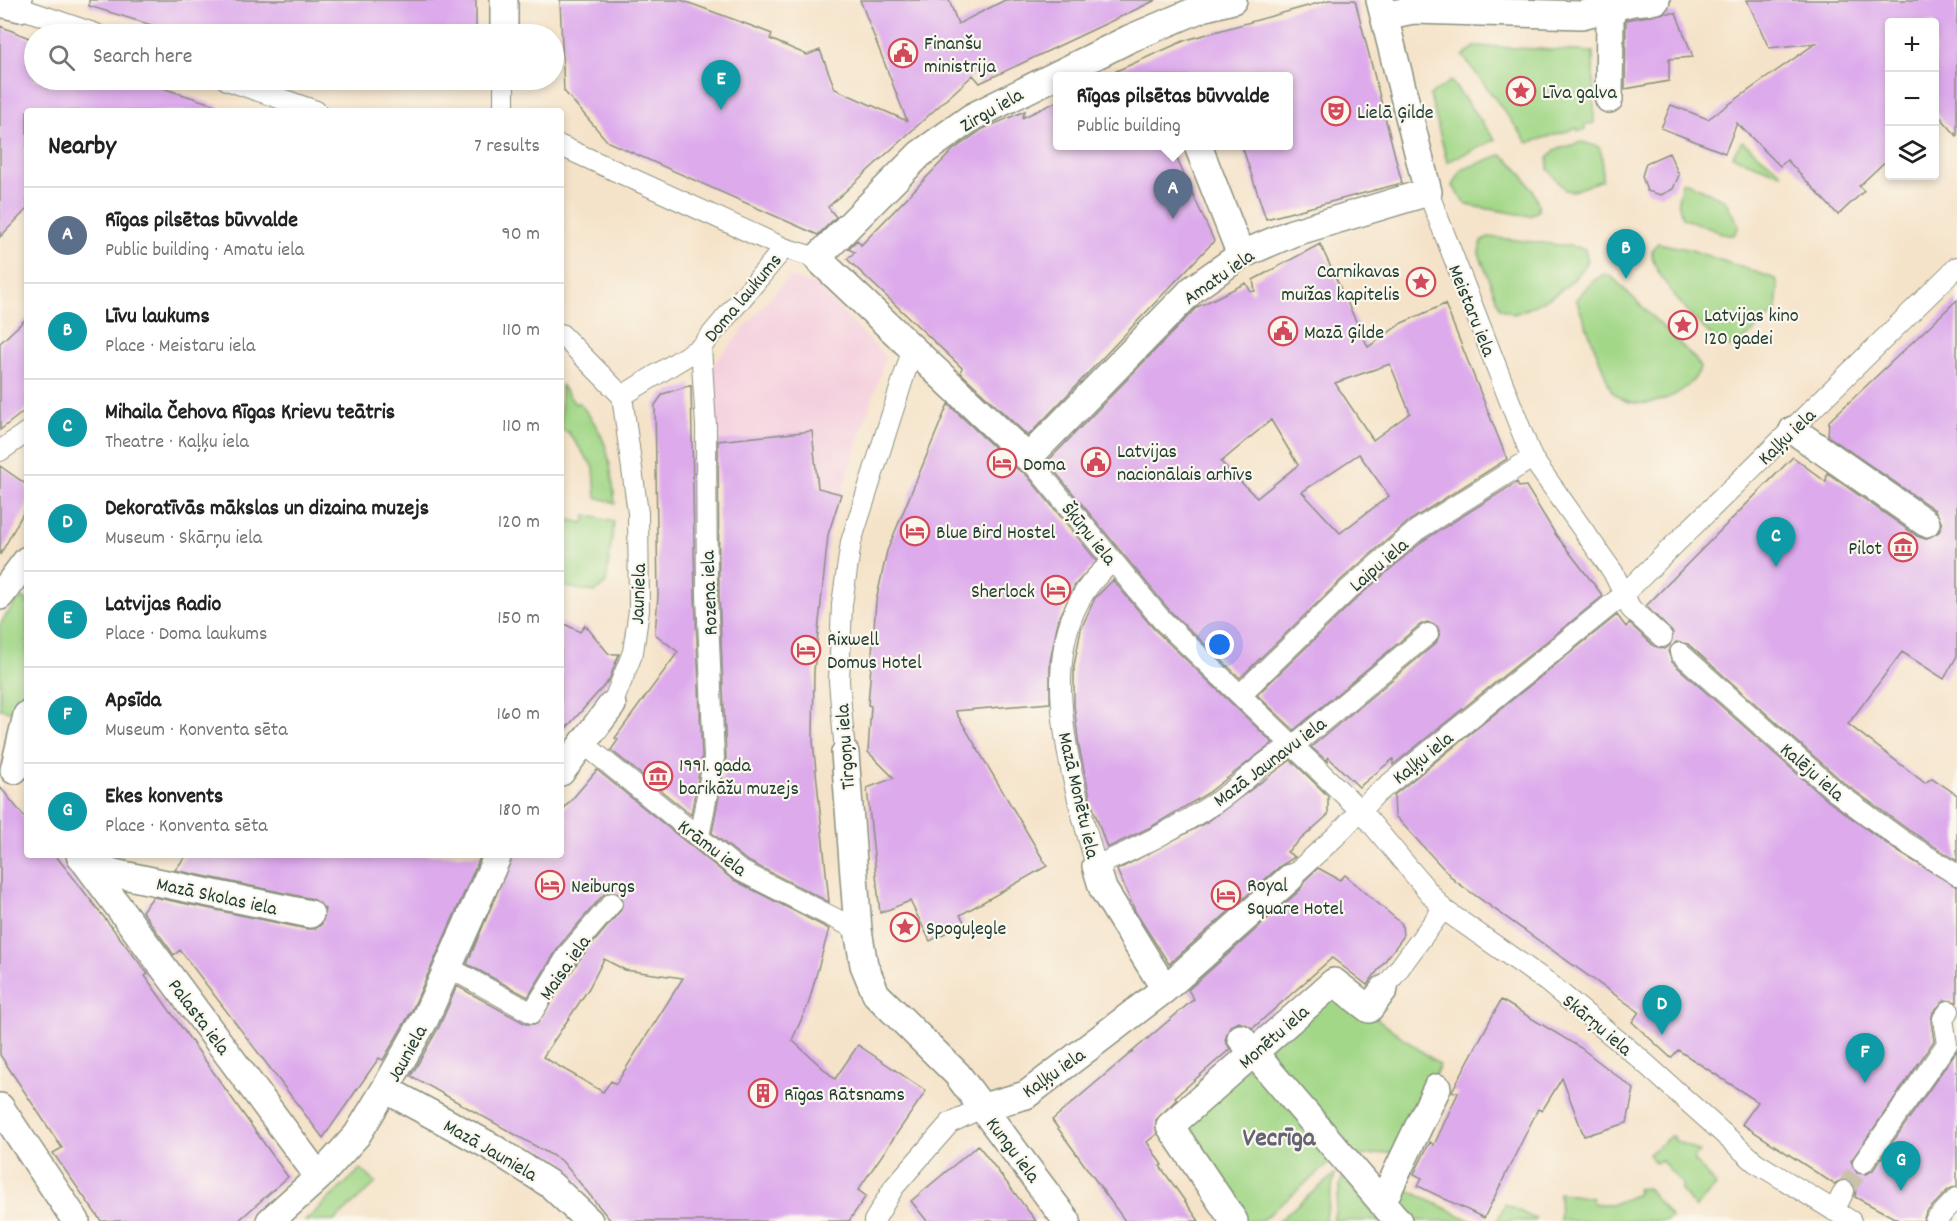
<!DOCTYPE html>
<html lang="en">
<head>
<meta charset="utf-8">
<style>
	body { margin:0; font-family:Dekko,sans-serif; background:#f6f6f6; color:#222 }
	.controls { position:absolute; right:18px; top:18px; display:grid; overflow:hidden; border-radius:6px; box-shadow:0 3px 9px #0003 }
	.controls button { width:54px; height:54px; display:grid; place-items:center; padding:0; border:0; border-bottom:2px solid #e0e0e0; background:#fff; color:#222; font:30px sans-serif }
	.you { position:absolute; left:1220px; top:645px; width:21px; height:21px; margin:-15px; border:4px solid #fff; border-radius:50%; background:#1a73e8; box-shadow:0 0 0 9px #1a73e833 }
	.badge { display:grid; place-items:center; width:39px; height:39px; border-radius:50%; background:#d1495b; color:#fff; font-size:20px; font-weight:700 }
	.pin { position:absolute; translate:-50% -50px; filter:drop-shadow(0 2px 3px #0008) }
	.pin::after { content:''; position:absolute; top:32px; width:21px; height:18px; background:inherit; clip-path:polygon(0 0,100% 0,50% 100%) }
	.popup { position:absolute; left:1053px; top:72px; width:240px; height:78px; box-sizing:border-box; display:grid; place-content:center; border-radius:6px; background:#fff; filter:drop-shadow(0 2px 4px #0005); font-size:20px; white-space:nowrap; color:#767676 }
	.popup b { font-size:22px; color:#222 }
	.popup::after { content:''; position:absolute; left:50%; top:100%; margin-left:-12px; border:12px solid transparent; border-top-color:#fff }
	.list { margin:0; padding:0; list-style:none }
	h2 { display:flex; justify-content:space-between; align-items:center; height:78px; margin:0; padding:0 24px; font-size:26px }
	h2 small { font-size:20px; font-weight:400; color:#767676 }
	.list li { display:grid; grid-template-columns:39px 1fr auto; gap:18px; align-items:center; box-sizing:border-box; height:96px; padding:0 24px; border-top:2px solid #e0e0e0 }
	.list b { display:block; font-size:22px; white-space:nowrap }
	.list p { margin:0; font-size:20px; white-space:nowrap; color:#767676 }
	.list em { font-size:20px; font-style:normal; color:#767676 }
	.icon { flex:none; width:33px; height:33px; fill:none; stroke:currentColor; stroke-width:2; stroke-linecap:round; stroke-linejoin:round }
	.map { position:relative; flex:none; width:1957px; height:1221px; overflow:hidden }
	.search { position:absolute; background:#fff; box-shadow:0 3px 9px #0003; left:24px; top:24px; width:540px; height:66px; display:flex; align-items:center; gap:15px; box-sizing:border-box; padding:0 21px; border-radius:33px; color:#767676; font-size:22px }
	.panel { position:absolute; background:#fff; box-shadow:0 3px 9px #0003; left:24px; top:108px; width:540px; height:750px; border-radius:6px }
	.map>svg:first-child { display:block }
	.built { fill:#f4cfde }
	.green { fill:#a2d787; stroke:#608a5e; stroke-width:1.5 }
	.building { fill:#ddaaec; fill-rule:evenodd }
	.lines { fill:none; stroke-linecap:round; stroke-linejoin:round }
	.pedestrian-tunnel { stroke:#cac2ab; stroke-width:20; stroke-dasharray:20 10; stroke-linecap:butt }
	.pedestrian-casing { stroke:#8a907e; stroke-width:22 }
	.minor-casing { stroke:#8a907e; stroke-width:30 }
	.pedestrian { stroke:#fff; stroke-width:20 }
	.minor { stroke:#fff; stroke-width:27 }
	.labels { text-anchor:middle; stroke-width:4.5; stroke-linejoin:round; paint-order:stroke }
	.poi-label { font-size:20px; fill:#1f3d34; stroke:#fbf7ec; text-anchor:start }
	.street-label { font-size:20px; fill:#1f3d34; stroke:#fbf7ec }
	.district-label { font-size:26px; font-weight:bold; fill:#626374; stroke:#fbf7ec }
</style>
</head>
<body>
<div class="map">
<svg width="1957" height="1221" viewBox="0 0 1957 1221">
	<rect width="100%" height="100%" fill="#fbf7ec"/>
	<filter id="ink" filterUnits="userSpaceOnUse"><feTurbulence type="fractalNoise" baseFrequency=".0167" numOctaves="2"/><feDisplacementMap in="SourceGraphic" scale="12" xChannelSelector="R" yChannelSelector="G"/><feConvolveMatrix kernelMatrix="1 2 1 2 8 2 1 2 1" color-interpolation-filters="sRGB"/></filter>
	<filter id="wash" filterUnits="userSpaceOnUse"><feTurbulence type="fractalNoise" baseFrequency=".008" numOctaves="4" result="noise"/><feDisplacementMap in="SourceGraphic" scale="24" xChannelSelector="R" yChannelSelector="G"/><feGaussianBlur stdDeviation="1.35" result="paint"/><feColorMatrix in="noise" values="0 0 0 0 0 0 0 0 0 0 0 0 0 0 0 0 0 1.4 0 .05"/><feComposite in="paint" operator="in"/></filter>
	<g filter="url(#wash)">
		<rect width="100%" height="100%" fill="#f5e3c9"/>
		<path class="built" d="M789,276L816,285L886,357L841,494L818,488L812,431L781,435L725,483L712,484L713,365Z"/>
		<path class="green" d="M1476,46L1593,52L1594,123L1584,126L1585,130L1578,131L1577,128L1528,143L1463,56Z
			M1451,81L1495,140L1447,162L1430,95Z
			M1742,141L1782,173L1780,174L1732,156Z
			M1582,142L1599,147L1602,156V180L1573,191L1565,190L1548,169V158L1555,150Z
			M1500,155C1514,159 1541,197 1538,211L1530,216L1466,205L1453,186L1461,170Z
			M1682,182H1687L1725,200L1739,226L1734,235H1727L1682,218L1678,200Z
			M1489,237L1577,247L1585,249L1588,261C1572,288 1542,304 1514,314L1500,308L1479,253L1481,242Z
			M1658,243L1691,250L1770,277L1776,280L1778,287L1776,311L1743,341L1732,347C1709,343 1662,284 1654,263C1652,259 1652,253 1652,249Z
			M1604,274L1611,276L1696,360L1700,368C1690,398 1632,418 1611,390L1576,299L1592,282Z
			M561,385L575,404L578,402C609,435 610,460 615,503L596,497L594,468L568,432L561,430Z
			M586,515L614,522L606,583L595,592L561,586V518L584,523Z
			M19,598L27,600V678L19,713L0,709V624Z
			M1335,988L1440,1065L1396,1152L1351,1157L1261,1054Z
			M1253,1062L1332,1161L1261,1221H1244L1180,1127Z
			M1671,1136L1675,1138L1674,1140L1700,1152L1693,1159L1716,1186L1695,1208L1680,1189L1683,1185L1661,1160L1656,1163L1648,1154Z
			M361,1169L376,1183L334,1221H305Z
			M1335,1174L1325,1221H1278Z
			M1342,1177L1382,1221H1333Z
			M1647,1188L1671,1217L1666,1221H1560L1559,1193L1592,1198V1203L1611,1205L1638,1194L1637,1189Z
			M1408,1190L1471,1221H1417L1405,1208L1402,1199Z
			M1505,1204L1536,1219L1535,1221H1497Z"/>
		<g id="blocks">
			<path class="building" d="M89,0H476V34H181L89,6Z
				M560,0H681L757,28L772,34L770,39L807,55L820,50L835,89L907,121L860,0H949L958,24L1005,0H1156L980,83L973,75L828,207L836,217L818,235L608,142L564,91Z
				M1329,0H1355L1402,183L1266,219L1242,146H1288V76H1105L1186,40Z
				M1747,0H1957V136L1935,111V22H1890V157L1859,186L1864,191L1838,215L1787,160L1780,166L1737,123L1725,153L1661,128L1671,105L1708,119L1816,43L1769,48Z
				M1665,13H1676L1693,57L1669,59V81L1625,89L1626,20Z
				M0,26L34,40V80H138L218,106L217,111H27V209L0,237Z
				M1058,101V146H1171L1214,241L1028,436L960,372L962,368L847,259L855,252L848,249L857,240L861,245L953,150L983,129L1025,111L1022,118Z
				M1669,153L1679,175L1673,189L1661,195L1647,191L1642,176L1646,163Z
				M1320,244L1368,347L1402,323L1445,304L1507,459L1409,521L1342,579L1240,678L1170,611L1047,462L1197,307L1246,283L1251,292L1255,291L1253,280ZM1390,364L1410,413L1373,440L1335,383ZM1271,420L1298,465L1257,498L1221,462ZM1359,454L1389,496L1340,533L1302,492Z
				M1957,300V656L1944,679L1902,652L1848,724L1925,783L1932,778L1957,795V861L1910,831L1844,783L1688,644L1676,642L1668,651L1672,662L1828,801L1897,851L1957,887V1002L1945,1000L1933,1012L1931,1021L1934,1041L1851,1161L1857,1173L1867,1174L1873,1170L1957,1050V1186L1948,1190L1926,1213L1923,1221H1900L1855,1197L1856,1190L1850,1181L1843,1179L1834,1184L1742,1124L1758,1102L1678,1050L1671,1058L1632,1022L1639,1012L1455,881L1395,816L1394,795L1617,615L1626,627L1629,623L1654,646L1665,649L1670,645L1673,633L1646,606L1793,457L1826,482L1827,473L1917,536L1925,539L1939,532L1942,524L1935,510L1828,436L1829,421Z
				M27,318V409L0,430V343Z
				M691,385L695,595L702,757L691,815L611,750L618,740L615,738L678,652L655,634L658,596L655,405L663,394Z
				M948,404L1017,469L1025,473L1097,561L1075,585L1058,621L1050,662V703L955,711L1047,866L960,915L965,923L930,941L910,901L880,913L867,788L894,778L868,752L871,706L868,705L876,601L887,551Z
				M812,431L818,488L841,494L828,535L814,671L813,741L829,902L746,860L712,833L726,758L719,595L718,441Z
				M0,466L27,485V506L0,555Z
				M1517,482L1519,487L1526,486L1556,535L1603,596L1393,765V759L1359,787L1328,757V762L1311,747L1436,643L1440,633L1437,626L1427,622L1420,625L1294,730L1257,695L1358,597L1424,540Z
				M1113,580L1153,628L1273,743L1208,793L1151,827L1107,848L1091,802L1079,747L1074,705V666L1081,629L1095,598Z
				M561,622L580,632L585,625L609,654H619L609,680L561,734Z
				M1291,760L1328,796V815L1287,852L1295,857L1280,866L1169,964L1136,913L1117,870L1207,822Z
				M597,770L732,879L829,929L808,1005L792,1040L835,1079L858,1045L926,1091L858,1190L866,1196L849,1221H611L562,1161L411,1076L439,1027L457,986L526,1024H537L579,960L621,910L623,900L619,894L609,892L603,895L560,945L528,997L467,964L513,855H561V812ZM604,959L625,970L683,978L616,1084L611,1081L603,1092L543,1057L589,988Z
				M0,787L27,820V855H55L72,876L148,974L145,976L288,1177L238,1221H101L53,1153L62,1148L0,1055Z
				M187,855H481L411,1012L383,1060L379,1058L323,1138L180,950L174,955L142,911L153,897L307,929H315L322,924L325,909L313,899L175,870Z
				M1318,868L1340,880L1345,875L1402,924L1403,937L1367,985L1332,958L1253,1028L1239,1022L1230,1026L1225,1040L1230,1049L1175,1097L1177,1099L1156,1120L1157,1134L1147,1142L1162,1165L1160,1166L1199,1221H1125L1052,1120L1194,999L1188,990L1300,890L1305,880Z
				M1501,1000L1581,1048L1634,1089L1627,1123L1584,1136L1562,1078L1542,1111L1538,1109L1484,1218L1418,1186L1422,1178L1414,1174L1430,1142L1434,1145L1458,1093L1452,1091Z
				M978,1145L1036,1221H927L911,1201Z"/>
		</g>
	</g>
	<g filter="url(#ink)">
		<use href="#blocks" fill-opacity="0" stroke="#8a907e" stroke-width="1.5"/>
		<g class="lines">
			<path class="pedestrian-tunnel" d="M1844,1191L1863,1163"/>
			<g class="pedestrian-casing">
				<path id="pedestrian" d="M22,0L20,8L96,34
					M227,80L316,111
					M504,80V111
					M561,146L784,248L817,258
					M1428,192L1532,458L1613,572L1631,609L1662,637
					M561,334L622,396
					M622,396L701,347L784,248
					M0,451L27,432
					M1028,458L1161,619L1361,811L1443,909L1546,981L1638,1057L1755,1162L1851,1221
					M1113,562C1023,629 1072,778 1096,866C1137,849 1178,827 1215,803C1242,786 1263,759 1293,746L1428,634
					M1680,653L1836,792L1903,841L1957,875
					M1241,694L1350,588L1417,530L1532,458
					M612,705L633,652L639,610L638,513L622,396
					M583,743L739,870L858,930
					M845,753L839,681L842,604L851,542L912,351
					M699,837L714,758L707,595L706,426L701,347
					M1290,878L1335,837L1374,796L1623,595L1957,267
					M448,967L532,1013L569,953L612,903
					M1384,989L1443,909
					M1863,1163L1947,1044L1943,1019L1949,1011
					M1834,1211L1844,1191
					M874,1221L894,1187L950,1123L983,1107
					M1935,1221L1957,1198"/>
			</g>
			<g class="minor-casing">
				<path id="minor" d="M504,0V34
					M1233,0L1202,8L1129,39L972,117L920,154L817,258L1028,458L1193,289L1241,255L1292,233L1428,192L1380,0
					M0,3L20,8
					M1384,16L1413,10L1582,15L1633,2L1656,0
					M1609,99L1610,20L1613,6
					M1198,146L1241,255
					M1793,430L1926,523
					M0,596L27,560
					M845,753L858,930L864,965L876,994L957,1074L1067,1221
					M14,770L27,715
					M561,772L612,705
					M80,855L319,1177
					M1096,866L1103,889L1165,989
					M90,868L310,914
					M1241,1038L1398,1221
					M385,1089L490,1146L551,1185L589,1221
					M0,1107L76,1221
					M983,1107L1026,1095L1165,989L1290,878
					M1382,1203L1437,1088
					M270,1221L319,1177L357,1135L385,1089L425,1019L498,855
					M1234,1221L1170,1126L1334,982L1369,1009L1384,989"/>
			</g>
			<use href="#pedestrian" class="pedestrian"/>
			<use href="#minor" class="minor"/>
		</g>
	</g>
	<defs>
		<g id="civic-ring" transform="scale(1.5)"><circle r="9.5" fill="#fbf7ec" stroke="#d1495b" stroke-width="1.5"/><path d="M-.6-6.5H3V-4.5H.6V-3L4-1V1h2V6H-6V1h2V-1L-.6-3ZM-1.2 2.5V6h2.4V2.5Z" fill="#d1495b"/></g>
		<g id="sight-ring" transform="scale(1.5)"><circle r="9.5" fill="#fbf7ec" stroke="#d1495b" stroke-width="1.5"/><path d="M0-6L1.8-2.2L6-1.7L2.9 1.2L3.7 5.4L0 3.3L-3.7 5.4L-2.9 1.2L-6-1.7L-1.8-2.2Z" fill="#d1495b"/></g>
		<g id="theatre-ring" transform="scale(1.5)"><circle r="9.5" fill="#fbf7ec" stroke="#d1495b" stroke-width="1.5"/><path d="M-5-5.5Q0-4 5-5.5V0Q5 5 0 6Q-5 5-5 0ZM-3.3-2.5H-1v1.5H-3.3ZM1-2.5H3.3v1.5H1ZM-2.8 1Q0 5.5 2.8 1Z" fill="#d1495b"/></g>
		<g id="hotel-ring" transform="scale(1.5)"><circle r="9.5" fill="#fbf7ec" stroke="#d1495b" stroke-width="1.5"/><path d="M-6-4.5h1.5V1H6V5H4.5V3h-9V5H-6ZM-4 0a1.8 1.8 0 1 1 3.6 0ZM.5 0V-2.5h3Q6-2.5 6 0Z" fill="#d1495b"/></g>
		<g id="museum-ring" transform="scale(1.5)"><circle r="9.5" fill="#fbf7ec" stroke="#d1495b" stroke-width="1.5"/><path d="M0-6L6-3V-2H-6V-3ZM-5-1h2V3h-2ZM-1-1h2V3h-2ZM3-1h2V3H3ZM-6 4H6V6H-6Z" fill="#d1495b"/></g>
		<g id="building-ring" transform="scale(1.5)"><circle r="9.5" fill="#fbf7ec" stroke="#d1495b" stroke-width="1.5"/><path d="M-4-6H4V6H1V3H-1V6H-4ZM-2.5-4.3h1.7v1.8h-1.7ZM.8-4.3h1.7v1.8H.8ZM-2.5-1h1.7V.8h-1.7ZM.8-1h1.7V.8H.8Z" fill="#d1495b"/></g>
	</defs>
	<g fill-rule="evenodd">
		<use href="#civic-ring" x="903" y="53"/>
		<use href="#sight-ring" x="1521" y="91"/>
		<use href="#theatre-ring" x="1336" y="111"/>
		<use href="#sight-ring" x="1421" y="282"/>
		<use href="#sight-ring" x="1683" y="325"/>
		<use href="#civic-ring" x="1283" y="331"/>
		<use href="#civic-ring" x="1096" y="462"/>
		<use href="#hotel-ring" x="1002" y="463"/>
		<use href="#hotel-ring" x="915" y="531"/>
		<use href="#museum-ring" x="1903" y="547"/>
		<use href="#hotel-ring" x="1056" y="590"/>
		<use href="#hotel-ring" x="806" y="650"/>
		<use href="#museum-ring" x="658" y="776"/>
		<use href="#hotel-ring" x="550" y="885"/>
		<use href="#hotel-ring" x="1226" y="895"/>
		<use href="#sight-ring" x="905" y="927"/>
		<use href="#building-ring" x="763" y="1093"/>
	</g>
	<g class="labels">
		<g class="poi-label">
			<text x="924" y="49">Finanšu<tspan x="924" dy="23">ministrija</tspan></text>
			<text x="1542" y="98">Līva galva</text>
			<text x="1357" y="118">Lielā Ģilde</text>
			<text x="1400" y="277" text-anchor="end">Carnikavas<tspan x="1400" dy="23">muižas kapitelis</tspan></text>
			<text x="1704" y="321">Latvijas kino<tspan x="1704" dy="23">120 gadei</tspan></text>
			<text x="1304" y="338">Mazā Ģilde</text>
			<text x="1117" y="457">Latvijas<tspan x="1117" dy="23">nacionālais arhīvs</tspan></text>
			<text x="1023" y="470">Doma</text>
			<text x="936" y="538">Blue Bird Hostel</text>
			<text x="1882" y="554" text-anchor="end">Pilot</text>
			<text x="1035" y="597" text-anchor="end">Sherlock</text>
			<text x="827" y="645">Rixwell<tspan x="827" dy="23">Domus Hotel</tspan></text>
			<text x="679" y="771">1991. gada<tspan x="679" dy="23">barikāžu muzejs</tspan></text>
			<text x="1247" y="891">Royal<tspan x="1247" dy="23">Square Hotel</tspan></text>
			<text x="571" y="892">Neiburgs</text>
			<text x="926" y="934">Spoguļegle</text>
			<text x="784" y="1100">Rīgas Rātsnams</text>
		</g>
		<g class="street-label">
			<text transform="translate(991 109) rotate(-30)" y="7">Zirgu iela</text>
			<text transform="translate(1218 276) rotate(-35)" y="7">Amatu iela</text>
			<text transform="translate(742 297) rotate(-50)" y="7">Doma laukums</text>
			<text transform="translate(1473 310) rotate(68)" y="7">Meistaru iela</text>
			<text transform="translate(1786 436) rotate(-44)" y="7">Kaļķu iela</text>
			<text transform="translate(1090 533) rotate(51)" y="7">Šķūņu iela</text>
			<text transform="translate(1378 564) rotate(-41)" y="7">Laipu iela</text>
			<text transform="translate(708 593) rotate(-92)" y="7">Rozena iela</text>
			<text transform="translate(637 594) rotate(-88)" y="7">Jauniela</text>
			<text transform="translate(844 747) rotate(-94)" y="7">Tirgoņu iela</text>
			<text transform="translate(1422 757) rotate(-39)" y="7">Kaļķu iela</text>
			<text transform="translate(1269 761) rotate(-37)" y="7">Mazā Jaunavu iela</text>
			<text transform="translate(1813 771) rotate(41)" y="7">Kalēju iela</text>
			<text transform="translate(1080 795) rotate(77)" y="7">Mazā Monētu iela</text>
			<text transform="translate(713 847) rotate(37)" y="7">Krāmu iela</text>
			<text transform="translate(217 895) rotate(12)" y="7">Mazā Skolas iela</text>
			<text transform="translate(564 967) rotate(-55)" y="7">Maisa iela</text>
			<text transform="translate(200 1016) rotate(53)" y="7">Palasta iela</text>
			<text transform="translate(1598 1024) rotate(40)" y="7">Skārņu iela</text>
			<text transform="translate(1273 1036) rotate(-41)" y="7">Monētu iela</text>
			<text transform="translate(406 1053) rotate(-61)" y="7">Jauniela</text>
			<text transform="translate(1053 1072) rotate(-35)" y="7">Kaļķu iela</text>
			<text transform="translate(491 1149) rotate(30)" y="7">Mazā Jauniela</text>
			<text transform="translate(1014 1149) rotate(53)" y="7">Kungu iela</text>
		</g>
		<g class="district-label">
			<text x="1279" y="1145">Vecrīga</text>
		</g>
	</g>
</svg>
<div class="controls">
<button>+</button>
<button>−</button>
<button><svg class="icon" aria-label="layers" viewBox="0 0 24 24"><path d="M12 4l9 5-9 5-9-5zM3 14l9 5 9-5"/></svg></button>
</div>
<div class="you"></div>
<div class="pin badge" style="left:1173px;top:219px;background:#5c6f8a">A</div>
<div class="popup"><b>Rīgas pilsētas būvvalde</b>Public building</div>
<div class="pin badge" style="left:1626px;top:279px;background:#0f9aa8">B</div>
<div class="pin badge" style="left:1776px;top:567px;background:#0f9aa8">C</div>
<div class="pin badge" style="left:1662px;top:1035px;background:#0f9aa8">D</div>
<div class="pin badge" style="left:721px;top:110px;background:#0f9aa8">E</div>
<div class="pin badge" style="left:1865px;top:1083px;background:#0f9aa8">F</div>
<div class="pin badge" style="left:1901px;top:1191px;background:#0f9aa8">G</div>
<div class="search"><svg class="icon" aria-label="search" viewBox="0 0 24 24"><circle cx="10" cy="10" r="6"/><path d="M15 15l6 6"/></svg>Search here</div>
<section class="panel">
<h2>Nearby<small>7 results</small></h2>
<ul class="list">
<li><span class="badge" style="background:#5c6f8a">A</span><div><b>Rīgas pilsētas būvvalde</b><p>Public building · Amatu iela</p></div><em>90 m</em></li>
<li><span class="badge" style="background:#0f9aa8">B</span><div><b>Līvu laukums</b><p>Place · Meistaru iela</p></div><em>110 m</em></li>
<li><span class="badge" style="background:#0f9aa8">C</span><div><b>Mihaila Čehova Rīgas Krievu teātris</b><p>Theatre · Kaļķu iela</p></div><em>110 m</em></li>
<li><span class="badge" style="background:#0f9aa8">D</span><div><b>Dekoratīvās mākslas un dizaina muzejs</b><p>Museum · Skārņu iela</p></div><em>120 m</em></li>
<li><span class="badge" style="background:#0f9aa8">E</span><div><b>Latvijas Radio</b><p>Place · Doma laukums</p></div><em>150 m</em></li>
<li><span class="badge" style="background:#0f9aa8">F</span><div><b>Apsīda</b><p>Museum · Konventa sēta</p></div><em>160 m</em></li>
<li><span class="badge" style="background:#0f9aa8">G</span><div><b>Ekes konvents</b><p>Place · Konventa sēta</p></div><em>180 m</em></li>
</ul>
</section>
</div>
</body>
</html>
